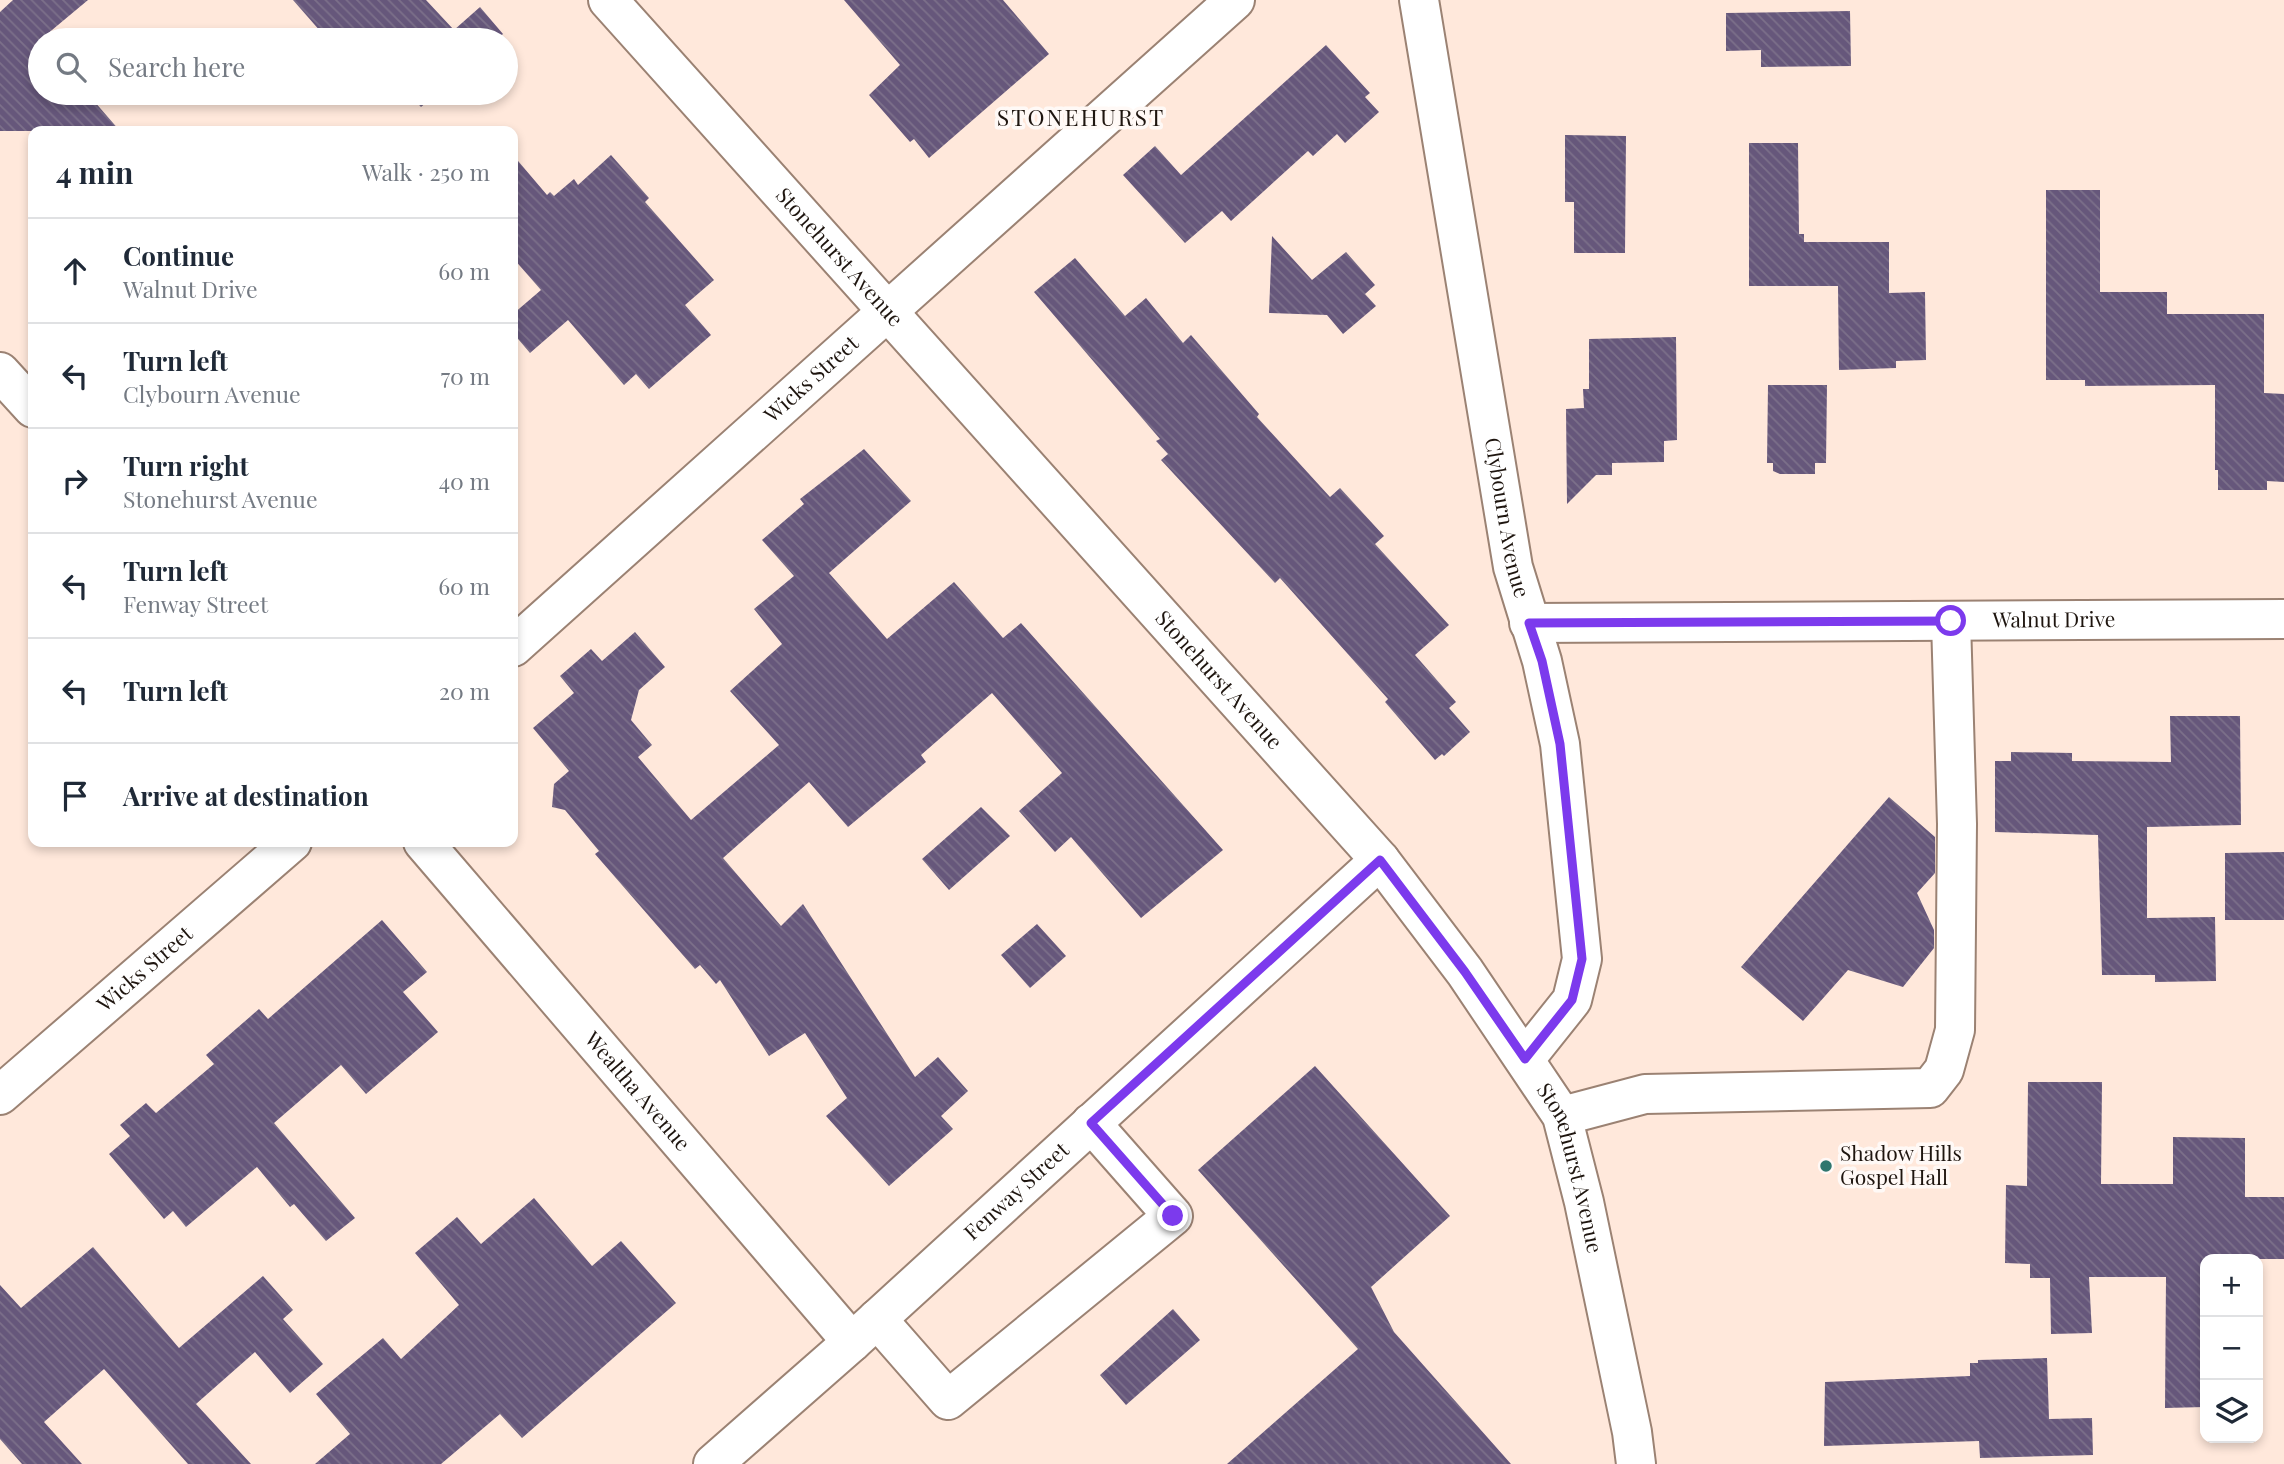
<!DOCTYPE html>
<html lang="en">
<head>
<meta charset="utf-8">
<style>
	body { margin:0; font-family:"Playfair Display",serif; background:#f6f6f7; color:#1f2937 }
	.controls { position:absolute; right:21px; bottom:21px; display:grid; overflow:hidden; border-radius:14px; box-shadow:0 4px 10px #0003 }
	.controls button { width:63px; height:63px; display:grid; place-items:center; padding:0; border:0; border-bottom:2px solid #e0e1e3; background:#fff; color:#1f2937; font:35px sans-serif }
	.stop { position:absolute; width:21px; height:21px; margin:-16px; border:5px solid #7c3aed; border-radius:50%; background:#fff }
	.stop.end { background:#7c3aed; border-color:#fff; box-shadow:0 2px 7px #0008 }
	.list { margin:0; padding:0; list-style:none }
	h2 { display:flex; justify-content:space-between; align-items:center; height:91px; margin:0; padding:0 28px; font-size:30px }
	h2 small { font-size:23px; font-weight:400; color:#747a83 }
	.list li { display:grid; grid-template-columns:46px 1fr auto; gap:21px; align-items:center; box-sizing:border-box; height:105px; padding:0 28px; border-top:2px solid #e0e1e3 }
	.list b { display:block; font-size:26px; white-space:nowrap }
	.list p { margin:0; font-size:23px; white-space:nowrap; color:#747a83 }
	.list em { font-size:23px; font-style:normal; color:#747a83 }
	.icon { flex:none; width:38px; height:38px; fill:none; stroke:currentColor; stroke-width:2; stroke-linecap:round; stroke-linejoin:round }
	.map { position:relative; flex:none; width:2284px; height:1464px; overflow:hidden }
	.search { position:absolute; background:#fff; box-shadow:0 4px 10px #0003; left:28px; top:28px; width:490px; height:77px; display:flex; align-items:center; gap:18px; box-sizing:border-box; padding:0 24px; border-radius:38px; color:#747a83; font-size:26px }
	.panel { position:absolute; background:#fff; box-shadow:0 4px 10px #0003; left:28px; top:126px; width:490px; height:721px; border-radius:14px }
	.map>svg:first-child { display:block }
	.building { fill:url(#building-back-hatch) }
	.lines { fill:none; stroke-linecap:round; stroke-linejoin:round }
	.minor-casing { stroke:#9b8273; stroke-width:42 }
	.minor { stroke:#fff; stroke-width:38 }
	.route { stroke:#7c3aed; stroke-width:9 }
	.poi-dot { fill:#2f766e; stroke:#fff9f6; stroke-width:2.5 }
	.labels { text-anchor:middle; stroke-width:7; stroke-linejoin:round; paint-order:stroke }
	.street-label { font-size:21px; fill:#1e150f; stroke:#fff9f6 }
	.poi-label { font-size:21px; fill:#1e150f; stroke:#fff9f6; text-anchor:start }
	.neighbourhood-label { font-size:23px; letter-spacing:2px; fill:#1e150f; stroke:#fff9f6 }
</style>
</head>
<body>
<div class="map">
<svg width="2284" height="1464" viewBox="0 0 2284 1464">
	<defs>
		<pattern id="building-back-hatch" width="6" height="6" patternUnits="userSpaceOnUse" patternTransform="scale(1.75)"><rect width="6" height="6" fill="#66577b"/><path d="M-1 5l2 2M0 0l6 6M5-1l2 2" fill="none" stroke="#7c708a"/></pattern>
	</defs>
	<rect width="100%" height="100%" fill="#ffe8db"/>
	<path class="building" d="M13,0H88L40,40V93H87L120,131H0V12Z
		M293,0H426L454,30L480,7L503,34L496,40H328Z
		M844,0H1003L1049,54L929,158L914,139L910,142L869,95L900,65Z
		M1850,11L1851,66L1761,67V50L1726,51V13Z
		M1326,45L1370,93L1365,97L1379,112L1345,143L1337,134L1313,156L1308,151L1231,221L1222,211L1185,243L1123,175L1155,146L1181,175Z
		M408,93H437L421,107Z
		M1565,135L1626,136L1625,253H1574V202H1565Z
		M1749,143H1798L1799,234H1804V242H1889V293L1925,292L1926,360L1896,361V368L1839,370L1838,286H1749Z
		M513,155L547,195L550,192L554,196L574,179L578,185L611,155L649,198L645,202L714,280L685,305L711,335L649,389L636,374L624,385L568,320L530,353L513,333V314L541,290L513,258Z
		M2046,190H2100V292H2167V314H2264V393L2284,394V482L2267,481V490H2218V470H2215V385L2085,386V380H2046Z
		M1272,236L1312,280L1346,252L1375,285L1365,294L1376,306L1343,334L1327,315L1269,313Z
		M1075,258L1125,316L1146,298L1183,343L1191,335L1259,414L1257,417L1330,497L1340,488L1384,536L1375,544L1449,625L1415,655L1456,702L1449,708L1470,732L1444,756L1442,754L1435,760L1385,702L1388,699L1280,578L1275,583L1161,460L1168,454L1156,441L1160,439L1034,292Z
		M1676,337L1677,440L1664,441V462L1612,463V475H1596L1567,504L1566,409L1584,408L1583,389H1589V339Z
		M1768,385H1827L1826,463H1815V474H1780L1773,471V463H1767Z
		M864,449L911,501L829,573L887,639L954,582L1003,638L1021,623L1223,850L1141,918L1071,837L1055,852L1019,811L1062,773L992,693L921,755L926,762L848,827L809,782L723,858L781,926L803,904L915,1077L938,1057L968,1091L941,1116L953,1129L889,1186L826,1116L847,1098L805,1033L769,1056L720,980L716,984L700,965L695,969L595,854L599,851L565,810L552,807L554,784L569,771L533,728L574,693L560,676L591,649L602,661L635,632L665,667L639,690L631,720L652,745L638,757L691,820L779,745L730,691L782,644L754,609L794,576L762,540L804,504L800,499Z
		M2170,716H2240L2241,825L2147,827V918L2215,917L2216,981L2155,982V975H2102L2098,835L1995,832V761H2011V752L2072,753V761L2171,762Z
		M1889,797L1935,837V873L1917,893L1934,930V948L1903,987L1848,970L1803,1021L1741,967Z
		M981,807L1010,836L949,890L922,859Z
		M2284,852V920H2225V853Z
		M382,920L427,972L403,992L438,1032L366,1094L341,1065L274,1123L355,1218L326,1241L294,1204L290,1207L257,1167L186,1227L173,1211L164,1219L109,1154L130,1136L120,1125L146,1103L156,1113L214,1064L206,1055L259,1009L268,1019Z
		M1037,924L1066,956L1030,988L1001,955Z
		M1315,1066L1450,1216L1371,1287L1394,1332L1511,1464H1227L1358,1349L1198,1170Z
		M2028,1082H2102L2101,1184H2173V1137L2245,1138V1197H2284V1259H2205V1407L2165,1408L2166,1277H2089L2092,1333L2051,1334L2050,1278H2030V1264L2005,1263L2006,1185L2027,1186Z
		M534,1198L592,1266L621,1241L676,1303L522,1438L500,1414L441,1464H315L350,1434L316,1394L383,1338L401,1359L459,1305L415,1253L457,1217L481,1244Z
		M93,1247L179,1348L263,1276L293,1310L283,1319L323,1364L290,1393L255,1352L196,1404L251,1464H188L104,1369L44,1422L82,1464H22L0,1439V1285L21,1308Z
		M1173,1309L1200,1340L1126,1405L1100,1375Z
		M2047,1358L2049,1419L2092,1418L2093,1455L1980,1458L1979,1441L1824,1446L1825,1382L1970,1376V1363H1978V1360Z"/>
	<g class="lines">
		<g class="minor-casing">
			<g id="minor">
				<path id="s1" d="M608,0L1380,860L1465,972L1562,1116L1584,1202L1632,1432L1636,1464"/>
				<path id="s2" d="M1419,0L1513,567L1542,661L1560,744L1582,959L1572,1000L1525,1059"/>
				<path d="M0,372L33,408"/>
				<path id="s3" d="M1529,623L2284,619"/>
				<path id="s4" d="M513,647L1235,0"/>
				<path id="s5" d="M423,842L852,1342"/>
				<path id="s6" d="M0,1095L292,842"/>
				<path d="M1562,1116L1645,1094L1930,1088L1944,1070L1955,1030L1957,824L1951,621"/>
				<path d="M877,1319L948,1400L1173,1216L1091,1123"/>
				<path id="s7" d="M713,1464L852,1342L1380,860"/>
			</g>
		</g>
		<use href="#minor" class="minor"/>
	</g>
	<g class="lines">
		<path class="route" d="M1173,1216L1091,1123L1380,860L1465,972L1525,1059L1572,1000L1582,959L1560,744L1542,661L1529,623L1951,621"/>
	</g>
	<circle class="poi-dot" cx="1826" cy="1166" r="7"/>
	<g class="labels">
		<g class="street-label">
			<text dy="7" stroke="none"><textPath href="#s1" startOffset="346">Stonehurst Avenue</textPath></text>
			<text dy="7" stroke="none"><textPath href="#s4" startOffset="401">Wicks Street</textPath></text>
			<text dy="7" stroke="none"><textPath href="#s2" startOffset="525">Clybourn Avenue</textPath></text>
			<text dy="7" stroke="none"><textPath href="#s3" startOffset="525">Walnut Drive</textPath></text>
			<text dy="7" stroke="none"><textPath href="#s1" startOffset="914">Stonehurst Avenue</textPath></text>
			<text dy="7" stroke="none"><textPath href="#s6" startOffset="192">Wicks Street</textPath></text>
			<text dy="7" stroke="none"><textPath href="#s5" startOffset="329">Wealtha Avenue</textPath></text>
			<text dy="7" stroke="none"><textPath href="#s1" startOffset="1522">Stonehurst Avenue</textPath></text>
			<text dy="7" stroke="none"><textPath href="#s7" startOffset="408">Fenway Street</textPath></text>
		</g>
		<g class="poi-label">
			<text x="1840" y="1161">Shadow Hills<tspan x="1840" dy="24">Gospel Hall</tspan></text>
		</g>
		<g class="neighbourhood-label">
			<text x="1081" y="126">STONEHURST</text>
		</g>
	</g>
</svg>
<div class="controls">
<button>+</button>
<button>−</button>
<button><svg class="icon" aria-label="layers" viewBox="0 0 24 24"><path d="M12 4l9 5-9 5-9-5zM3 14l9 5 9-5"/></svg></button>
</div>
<div class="stop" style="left:1951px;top:621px"></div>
<div class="stop end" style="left:1173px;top:1216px"></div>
<div class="search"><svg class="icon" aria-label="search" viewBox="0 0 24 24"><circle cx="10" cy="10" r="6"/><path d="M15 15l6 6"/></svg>Search here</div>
<section class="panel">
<h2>4 min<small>Walk · 250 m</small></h2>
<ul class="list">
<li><svg class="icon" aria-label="ahead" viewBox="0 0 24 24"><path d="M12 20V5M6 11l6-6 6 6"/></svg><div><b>Continue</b><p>Walnut Drive</p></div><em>60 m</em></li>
<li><svg class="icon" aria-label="left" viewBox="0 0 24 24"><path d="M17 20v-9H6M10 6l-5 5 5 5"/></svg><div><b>Turn left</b><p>Clybourn Avenue</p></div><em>70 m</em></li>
<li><svg class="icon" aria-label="right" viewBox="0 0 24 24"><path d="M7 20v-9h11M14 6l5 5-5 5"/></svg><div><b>Turn right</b><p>Stonehurst Avenue</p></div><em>40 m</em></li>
<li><svg class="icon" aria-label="left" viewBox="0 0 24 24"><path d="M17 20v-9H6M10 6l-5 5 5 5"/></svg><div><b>Turn left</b><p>Fenway Street</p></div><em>60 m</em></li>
<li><svg class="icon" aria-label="left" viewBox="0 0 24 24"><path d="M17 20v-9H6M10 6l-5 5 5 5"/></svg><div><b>Turn left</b></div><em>20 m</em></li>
<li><svg class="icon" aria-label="arrive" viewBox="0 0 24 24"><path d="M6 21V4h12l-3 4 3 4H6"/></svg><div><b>Arrive at destination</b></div></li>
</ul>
</section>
</div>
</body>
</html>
